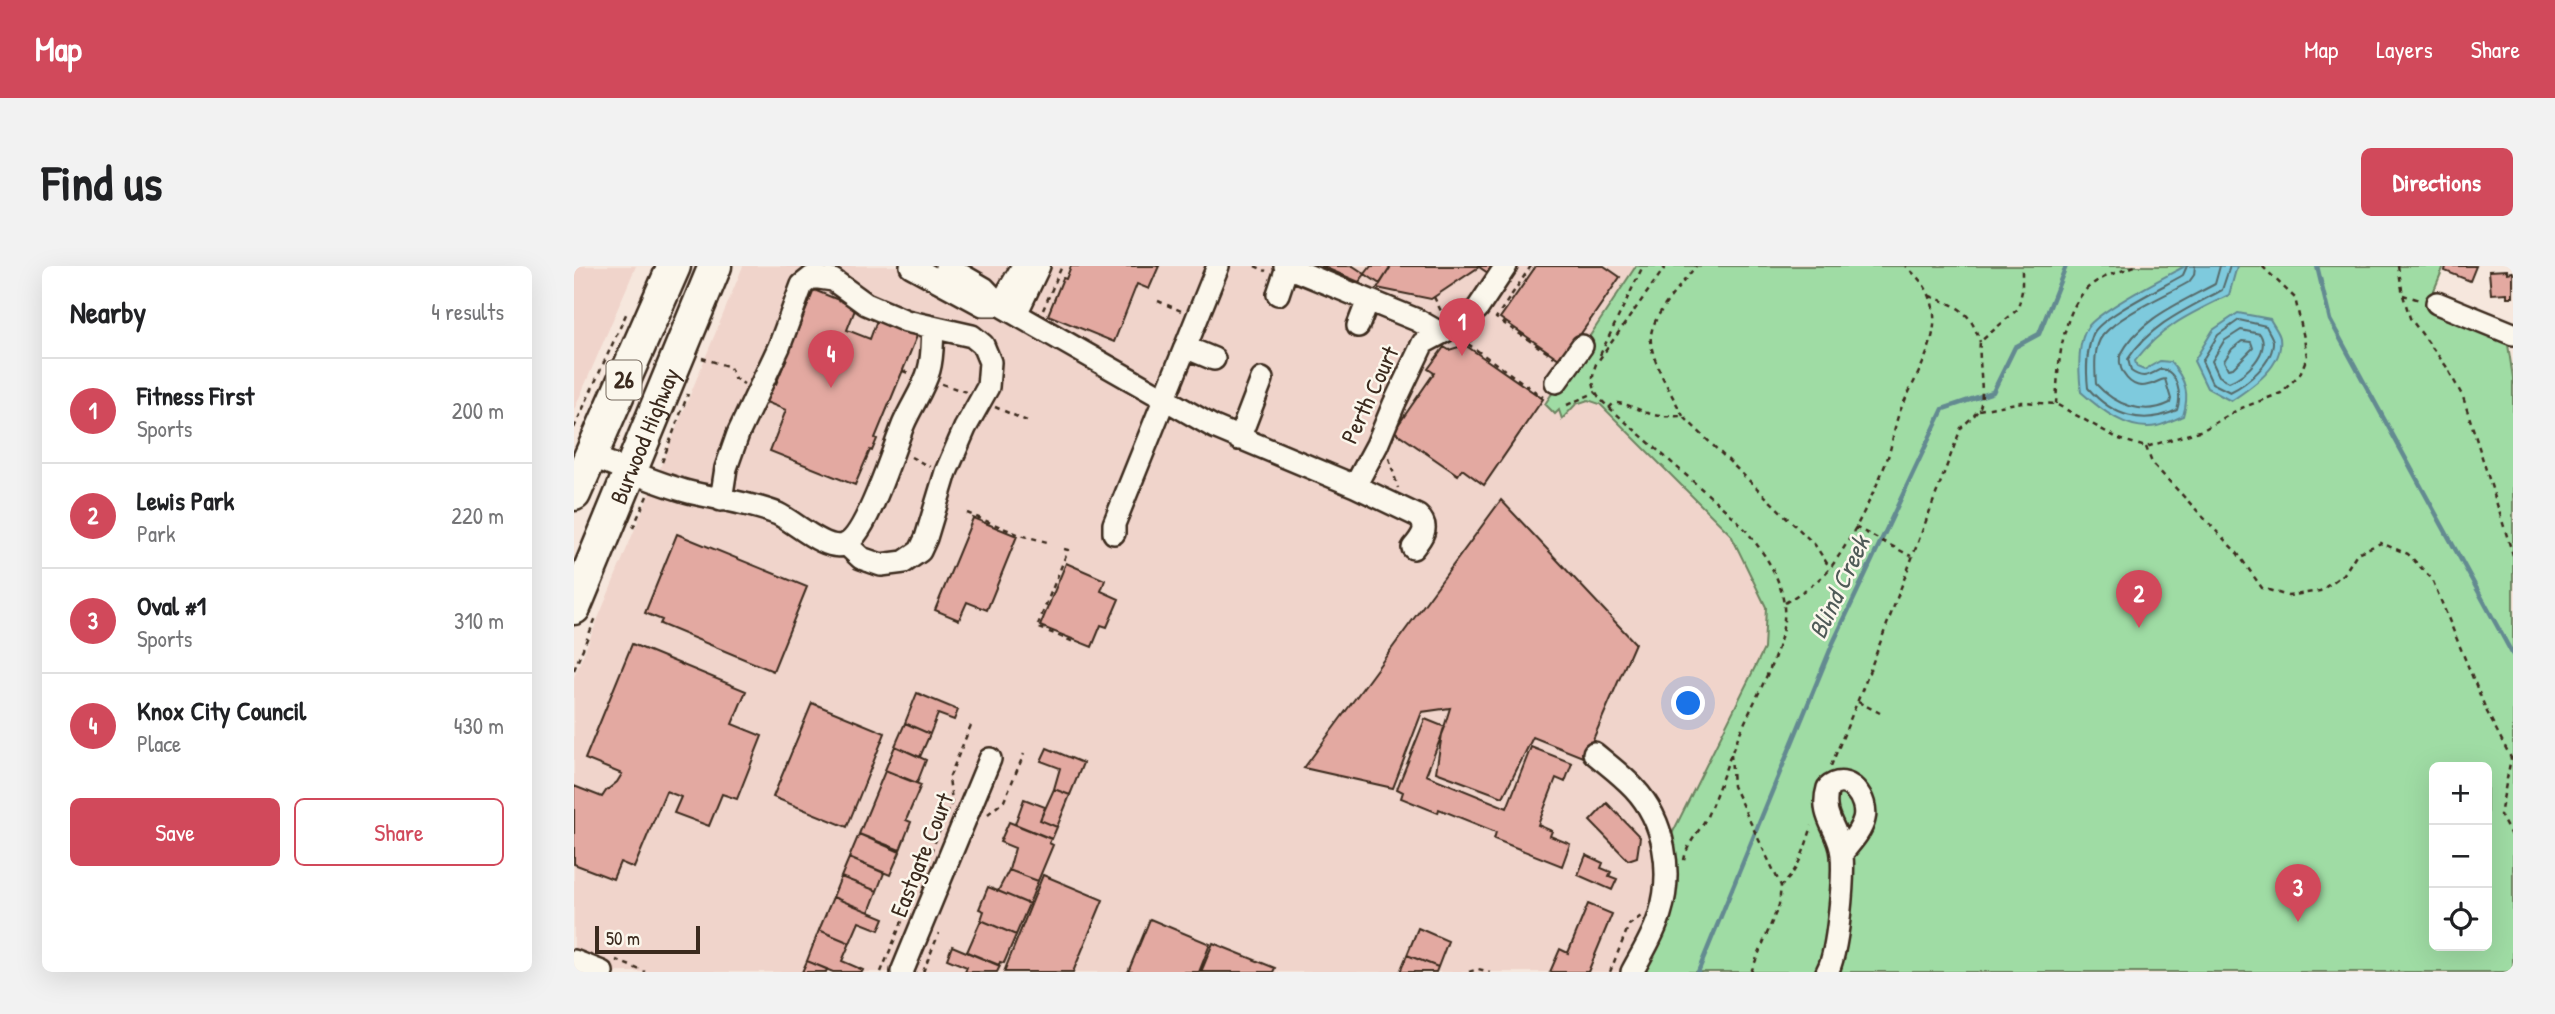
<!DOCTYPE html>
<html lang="en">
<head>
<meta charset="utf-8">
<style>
	body { margin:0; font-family:"Patrick Hand",sans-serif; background:#f2f2f2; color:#202124 }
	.controls { position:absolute; right:21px; bottom:21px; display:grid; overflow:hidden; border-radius:10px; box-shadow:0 7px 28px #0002 }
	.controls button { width:63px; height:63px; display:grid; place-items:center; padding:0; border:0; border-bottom:2px solid #e0e0e0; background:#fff; color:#202124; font:35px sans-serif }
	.scale { position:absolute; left:21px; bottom:18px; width:105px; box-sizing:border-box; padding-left:7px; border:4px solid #3b2a1e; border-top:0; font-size:19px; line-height:24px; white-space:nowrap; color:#3b2a1e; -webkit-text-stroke:5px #fbf7ec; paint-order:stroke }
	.you { position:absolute; left:1115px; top:438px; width:24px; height:24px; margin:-18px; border:5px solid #fff; border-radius:50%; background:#1a73e8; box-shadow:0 0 0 10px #1a73e833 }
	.badge { display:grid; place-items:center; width:46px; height:46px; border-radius:50%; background:#d1495b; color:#fff; font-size:23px; font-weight:700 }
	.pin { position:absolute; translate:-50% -58px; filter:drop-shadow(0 2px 4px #0008) }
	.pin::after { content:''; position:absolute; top:37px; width:24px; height:21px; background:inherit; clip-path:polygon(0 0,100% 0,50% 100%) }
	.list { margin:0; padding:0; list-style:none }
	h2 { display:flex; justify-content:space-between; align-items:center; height:91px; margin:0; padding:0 28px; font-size:30px }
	h2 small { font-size:23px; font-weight:400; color:#757577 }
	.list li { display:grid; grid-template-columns:46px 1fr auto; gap:21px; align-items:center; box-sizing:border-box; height:105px; padding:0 28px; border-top:2px solid #e0e0e0 }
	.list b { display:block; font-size:26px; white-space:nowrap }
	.list p { margin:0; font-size:23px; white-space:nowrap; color:#757577 }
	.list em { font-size:23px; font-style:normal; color:#757577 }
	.actions { display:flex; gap:14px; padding:21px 28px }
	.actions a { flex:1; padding:16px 0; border:2px solid #d1495b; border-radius:10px; text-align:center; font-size:24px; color:#d1495b }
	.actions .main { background:#d1495b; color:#fff }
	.icon { flex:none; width:38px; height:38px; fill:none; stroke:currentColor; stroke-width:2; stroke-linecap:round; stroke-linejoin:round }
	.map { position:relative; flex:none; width:1939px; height:706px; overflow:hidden; border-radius:10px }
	header { display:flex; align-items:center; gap:42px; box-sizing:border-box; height:98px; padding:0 35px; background:#d1495b; color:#fff }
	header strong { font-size:33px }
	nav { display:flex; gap:38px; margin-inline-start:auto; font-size:24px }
	.intro { display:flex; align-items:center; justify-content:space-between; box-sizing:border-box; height:168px; padding:0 42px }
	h1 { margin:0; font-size:49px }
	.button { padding:18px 32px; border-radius:10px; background:#d1495b; color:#fff; font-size:24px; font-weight:700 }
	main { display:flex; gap:42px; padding:0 42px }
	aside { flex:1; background:#fff; border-radius:10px; box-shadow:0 7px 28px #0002 }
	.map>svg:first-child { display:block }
	.built { fill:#f0d4cb }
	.green { fill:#9fdca4; stroke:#6d8361; stroke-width:2; fill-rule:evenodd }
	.water { fill:#7ecadd; stroke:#638a91; stroke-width:2 }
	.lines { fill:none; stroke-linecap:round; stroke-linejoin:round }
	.shore { stroke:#566a6a; stroke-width:2 }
	.stream { stroke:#638a91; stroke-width:4.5 }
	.building { fill:#e3a9a1; stroke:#3b2a1e; stroke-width:2 }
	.minor-casing { stroke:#3b2a1e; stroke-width:26 }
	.highway-casing { stroke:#3b2a1e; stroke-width:37 }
	.path { stroke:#3b2a1e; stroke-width:2.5; stroke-dasharray:5 5; stroke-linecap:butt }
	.minor { stroke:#fbf7ec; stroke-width:21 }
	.highway { stroke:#fbf7ec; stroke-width:32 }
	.labels { text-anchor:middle; stroke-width:5; stroke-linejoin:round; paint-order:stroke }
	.shield { fill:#fbf7ec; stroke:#75685c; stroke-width:2 }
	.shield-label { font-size:23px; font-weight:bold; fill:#3b2a1e }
	.street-label { font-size:24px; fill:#3b2a1e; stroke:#fbf7ec }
	.water-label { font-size:26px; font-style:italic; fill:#4f5a57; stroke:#fbf7ec }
</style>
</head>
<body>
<header>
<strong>Map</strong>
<nav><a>Map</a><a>Layers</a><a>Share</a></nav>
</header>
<div class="intro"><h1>Find us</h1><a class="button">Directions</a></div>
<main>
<aside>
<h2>Nearby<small>4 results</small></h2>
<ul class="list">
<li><span class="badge">1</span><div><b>Fitness First</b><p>Sports</p></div><em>200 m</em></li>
<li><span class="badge">2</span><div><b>Lewis Park</b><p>Park</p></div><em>220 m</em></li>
<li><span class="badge">3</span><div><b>Oval #1</b><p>Sports</p></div><em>310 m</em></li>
<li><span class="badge">4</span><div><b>Knox City Council</b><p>Place</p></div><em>430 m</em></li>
</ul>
<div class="actions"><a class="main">Save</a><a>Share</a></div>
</aside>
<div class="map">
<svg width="1939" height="706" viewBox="0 0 1939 706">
	<rect width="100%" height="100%" fill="#f6e7dd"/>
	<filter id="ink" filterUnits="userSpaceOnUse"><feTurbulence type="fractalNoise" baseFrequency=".0143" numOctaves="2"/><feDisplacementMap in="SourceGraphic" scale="14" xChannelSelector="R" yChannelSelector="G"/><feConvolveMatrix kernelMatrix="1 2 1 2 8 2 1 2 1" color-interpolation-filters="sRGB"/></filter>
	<g filter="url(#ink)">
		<path class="built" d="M0,0H62L0,144Z
			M169,0H1062L1007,84L984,143L1014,133L1026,138L1157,269L1192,341L1190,383L1090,584L1092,594L1058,706H0V411Z"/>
		<path class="green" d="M1062,0H1870L1856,34L1932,65L1939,112V706H1058L1071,681L1090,584L1190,383L1192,341L1157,269L1026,138L1014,134L1002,138L988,153L985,144L981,148L971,138ZM1860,501H1913V680H1860Z"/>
		<path class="water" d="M1611,0H1663L1655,29C1616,48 1588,60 1561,95L1563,101L1570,104L1586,95L1596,96C1612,113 1616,128 1609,150C1601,153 1592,158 1583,160C1554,166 1526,143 1507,126C1505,109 1503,78 1513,62C1524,45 1591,11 1611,0Z
			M1664,47L1696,53C1699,59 1705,66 1706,72C1710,100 1678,121 1657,135L1633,122L1620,95L1639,64Z"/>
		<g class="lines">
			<path class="shore" d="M1613,0L1609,9C1591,20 1526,51 1519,68C1512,86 1512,103 1514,122C1538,150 1569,160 1603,144C1608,130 1604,105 1587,103C1576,109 1569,114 1557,105L1554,93C1577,58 1613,43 1648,24L1656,0
				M1621,0L1620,9L1615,16C1589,31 1549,47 1529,69C1519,81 1521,103 1522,118C1541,139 1570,150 1596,137L1597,133L1591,113C1584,114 1581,118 1574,119C1557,124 1544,106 1546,90C1565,53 1606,37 1641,18L1646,0
				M1665,54L1692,60C1694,65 1698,70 1699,75C1700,96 1673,118 1656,126L1638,117L1628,95L1644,69Z
				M1667,64L1686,68C1697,86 1672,109 1655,116L1645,110L1638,95L1650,75Z
				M1668,75L1677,76L1679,82L1659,102L1654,103L1650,95L1658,83Z"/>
			<path class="stream" d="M1743,0L1756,54L1939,389
				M1124,706L1259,377L1369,143L1419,126L1441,81L1465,68L1492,0"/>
		</g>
		<path class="building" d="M497,0H585L575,23L563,18L540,76L474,49L489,12L492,13Z
			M747,0H779L791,8L785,16Z
			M797,0H813L816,2L806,18L791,8Z
			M813,0H918L914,7L905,1L857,33L803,22L816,2Z
			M962,0H1030L1046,11L988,95L926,52Z
			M1872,0H1902L1896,15L1871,5Z
			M1933,4V7L1939,6V31H1933V27L1917,28L1915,5Z
			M240,24L282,41L273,64L296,73L303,54L343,70L301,172L303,173L298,185L296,184L281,219L196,185L212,144L187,134L198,117L202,118Z
			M891,79L969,133L910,219L888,203L884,209L820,165L860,107L854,103L870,81L875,84Z
			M927,234L1061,377L1011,492L959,471L929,531L862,506L868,468L876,442L848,446L819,522L730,502Z
			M399,252L443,270L413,344L393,336L385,354L361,344Z
			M103,268L233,321L199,405L86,358L88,354L71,347Z
			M492,297L531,314L527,325L545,333L533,361L527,359L518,381L466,360Z
			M58,378L172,425L158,458L188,470L163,533L148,528L135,560L100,547L107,531L92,525L60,602L46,596L39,613L0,598V520L28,531L32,525L43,516L48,508L11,493Z
			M343,427L384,444L380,454L364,448L356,468L331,457Z
			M238,437L311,467L273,561L199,531Z
			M851,453L871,461L852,509L933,542L957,481L998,497L991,516L982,512L964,559L978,565L976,570L996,578L988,600L920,573L922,566L865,543L864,547L827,532L829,526L823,523Z
			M331,457L356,468L346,491L321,480Z
			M321,480L352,494L343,517L311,504Z
			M473,482L509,497L496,529L480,523L486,502L467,495Z
			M311,505L347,519L332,554L337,556L326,584L285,568Z
			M480,523L496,529L483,561L466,554Z
			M450,533L471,541L466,554L483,561L478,573L441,558Z
			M1033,537L1066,571L1063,591L1054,594L1016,555Z
			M435,556L477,573L475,577L479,579L464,615L435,604L441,582L426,576Z
			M285,568L326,586L316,609L275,592Z
			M1012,589L1029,597L1027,602L1037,606L1035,610L1043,613L1038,624L1004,609Z
			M275,592L310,607L303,625L267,611Z
			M435,604L464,615L455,638L424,625Z
			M469,609L529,634L499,706H430Z
			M267,611L303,625L295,646L259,631Z
			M414,621L455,638L442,669L407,654L410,645L405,643Z
			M259,631L310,652L305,664L285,656L276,677L245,664Z
			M1014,638L1038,648L1014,706H976L986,683L994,687Z
			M576,653L636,678L625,706H554Z
			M407,654L442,669L430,697L426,696L425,699L393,686Z
			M844,662L874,675L864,701L833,689Z
			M245,664L276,677L268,695L289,704L288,706H259L233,695Z
			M639,677L701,702L699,706H627Z
			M378,680L426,700L423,706H391L393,701L373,693Z
			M833,689L864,701L862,706H826Z
			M233,695L253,703L252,706H228Z"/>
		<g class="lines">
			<g class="minor-casing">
				<path id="minor" d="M337,0L409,39H426
					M372,0L410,22L426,39L640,161L781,220L844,250C856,261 848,271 839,282
					M711,0L843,54L866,67
					M704,28L713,1
					M1863,37L1939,68
					M426,39L449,0
					M442,48L465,0
					M784,60L794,34
					M611,81L640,93
					M982,116L1008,80
					M665,173L688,113
					M17,190C48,202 79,216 111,225C141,233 175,236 204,248C221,256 251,285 270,279C293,271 320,180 330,157C338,139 350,122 355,104C359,90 358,76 359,62
					M781,220L803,179L820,138L849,77L892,54L904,42L932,0
					M147,234L152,202L164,168L205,81L228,19L238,11L259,14L292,38L332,55L398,70L409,79L416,96L414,121L391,162L372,206L352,272L346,285L330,296L307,299L287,292L272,278
					M540,267V258L644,0
					M1020,487C1033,498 1048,509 1060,522C1091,555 1099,606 1086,648C1080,669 1068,687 1058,706
					M0,695L28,706
					M328,706L416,493
					M1253,706C1264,687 1270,613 1268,589C1266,563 1245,552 1254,522C1274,504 1295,534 1290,553C1287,566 1276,577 1268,587"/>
			</g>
			<g class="highway-casing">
				<g id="highway">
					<path d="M0,228L100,0"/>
					<path id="s1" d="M0,342L141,0"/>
				</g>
			</g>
			<path class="path" d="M681,0L692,5
				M957,0L922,52L980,91
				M1092,0L1022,98C1016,113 1019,126 1030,137L1163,254C1237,338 1212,368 1170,458C1156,487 1147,518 1134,548C1127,565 1112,577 1110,595
				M1824,0L1829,29L1836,52L1872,100L1889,131L1939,289
				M1829,29L1846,34
				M1356,30C1386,41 1396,45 1406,76
				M860,31L868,47
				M584,35L607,45
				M469,44L488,0
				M887,77L894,78L901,70
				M894,78L969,131
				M1026,89L1069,0
				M128,92L156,101L160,112L170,118
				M329,105L337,108
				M368,118L392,126
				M1482,138C1484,101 1487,39 1520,17C1532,9 1548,5 1561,0
				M993,139L1022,126
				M421,141L453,155
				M1035,142L1040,137C1054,137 1066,145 1080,149C1090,151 1099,150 1109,150L1241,279L1256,302
				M1405,144L1448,136L1482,138L1545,173L1572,181L1629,164L1665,143L1707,127L1726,108L1733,91L1730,72L1721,32L1688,0
				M1109,150C1099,130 1074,91 1077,69C1079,48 1109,17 1122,0
				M0,162L54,44
				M1572,181L1578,197L1664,288L1688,322L1714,330L1746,325L1770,308L1783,287L1807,277L1834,288L1858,313L1913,446L1937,492L1926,549L1939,573
				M337,191L356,201
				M815,192L824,222
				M88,196L114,128
				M393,247L446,269L477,277
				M1281,261L1337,290
				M59,262L73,230
				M490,283L494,284L463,361L500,376
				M1211,337C1226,327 1245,316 1257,301C1278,273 1302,224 1314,191C1319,176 1320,159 1326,145C1338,117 1363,79 1360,49C1358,27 1348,14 1331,0
				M0,404L23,349
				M1284,436L1306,447
				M1157,488L1159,520L1207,620
				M1257,500L1291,417L1387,162C1393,156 1402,149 1406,141C1411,129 1404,93 1406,76L1444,43L1448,25V0
				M414,548L430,535L450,488
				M42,694L71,706
				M307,706L378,535L375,512L397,459
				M349,706L365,667
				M895,706L904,703L916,706
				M1036,706L1055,659L1067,650
				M1177,706L1205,639L1207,620C1225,605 1231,581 1238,560"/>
			<use href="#minor" class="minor"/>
			<use href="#highway" class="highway"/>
		</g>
	</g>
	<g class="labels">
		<rect class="shield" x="32.5" y="94.5" width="35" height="39" rx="5"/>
		<g class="shield-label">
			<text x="50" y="122">26</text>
		</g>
		<g class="street-label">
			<text transform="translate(796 129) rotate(-65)" y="8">Perth Court</text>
			<text dy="8" stroke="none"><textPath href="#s1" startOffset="186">Burwood Highway</textPath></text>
			<text transform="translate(348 589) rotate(-68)" y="8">Eastgate Court</text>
		</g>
		<g class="water-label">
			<text transform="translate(1265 321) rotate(-65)" y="9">Blind Creek</text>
		</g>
	</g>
</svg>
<div class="controls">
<button>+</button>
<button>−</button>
<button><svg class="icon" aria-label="locate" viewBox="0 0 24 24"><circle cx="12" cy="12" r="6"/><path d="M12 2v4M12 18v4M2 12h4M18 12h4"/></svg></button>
</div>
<div class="scale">50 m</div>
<div class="you"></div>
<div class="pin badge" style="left:888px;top:90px">1</div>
<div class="pin badge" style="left:1565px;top:362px">2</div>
<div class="pin badge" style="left:1724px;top:656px">3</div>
<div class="pin badge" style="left:257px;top:122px">4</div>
</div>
</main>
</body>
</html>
